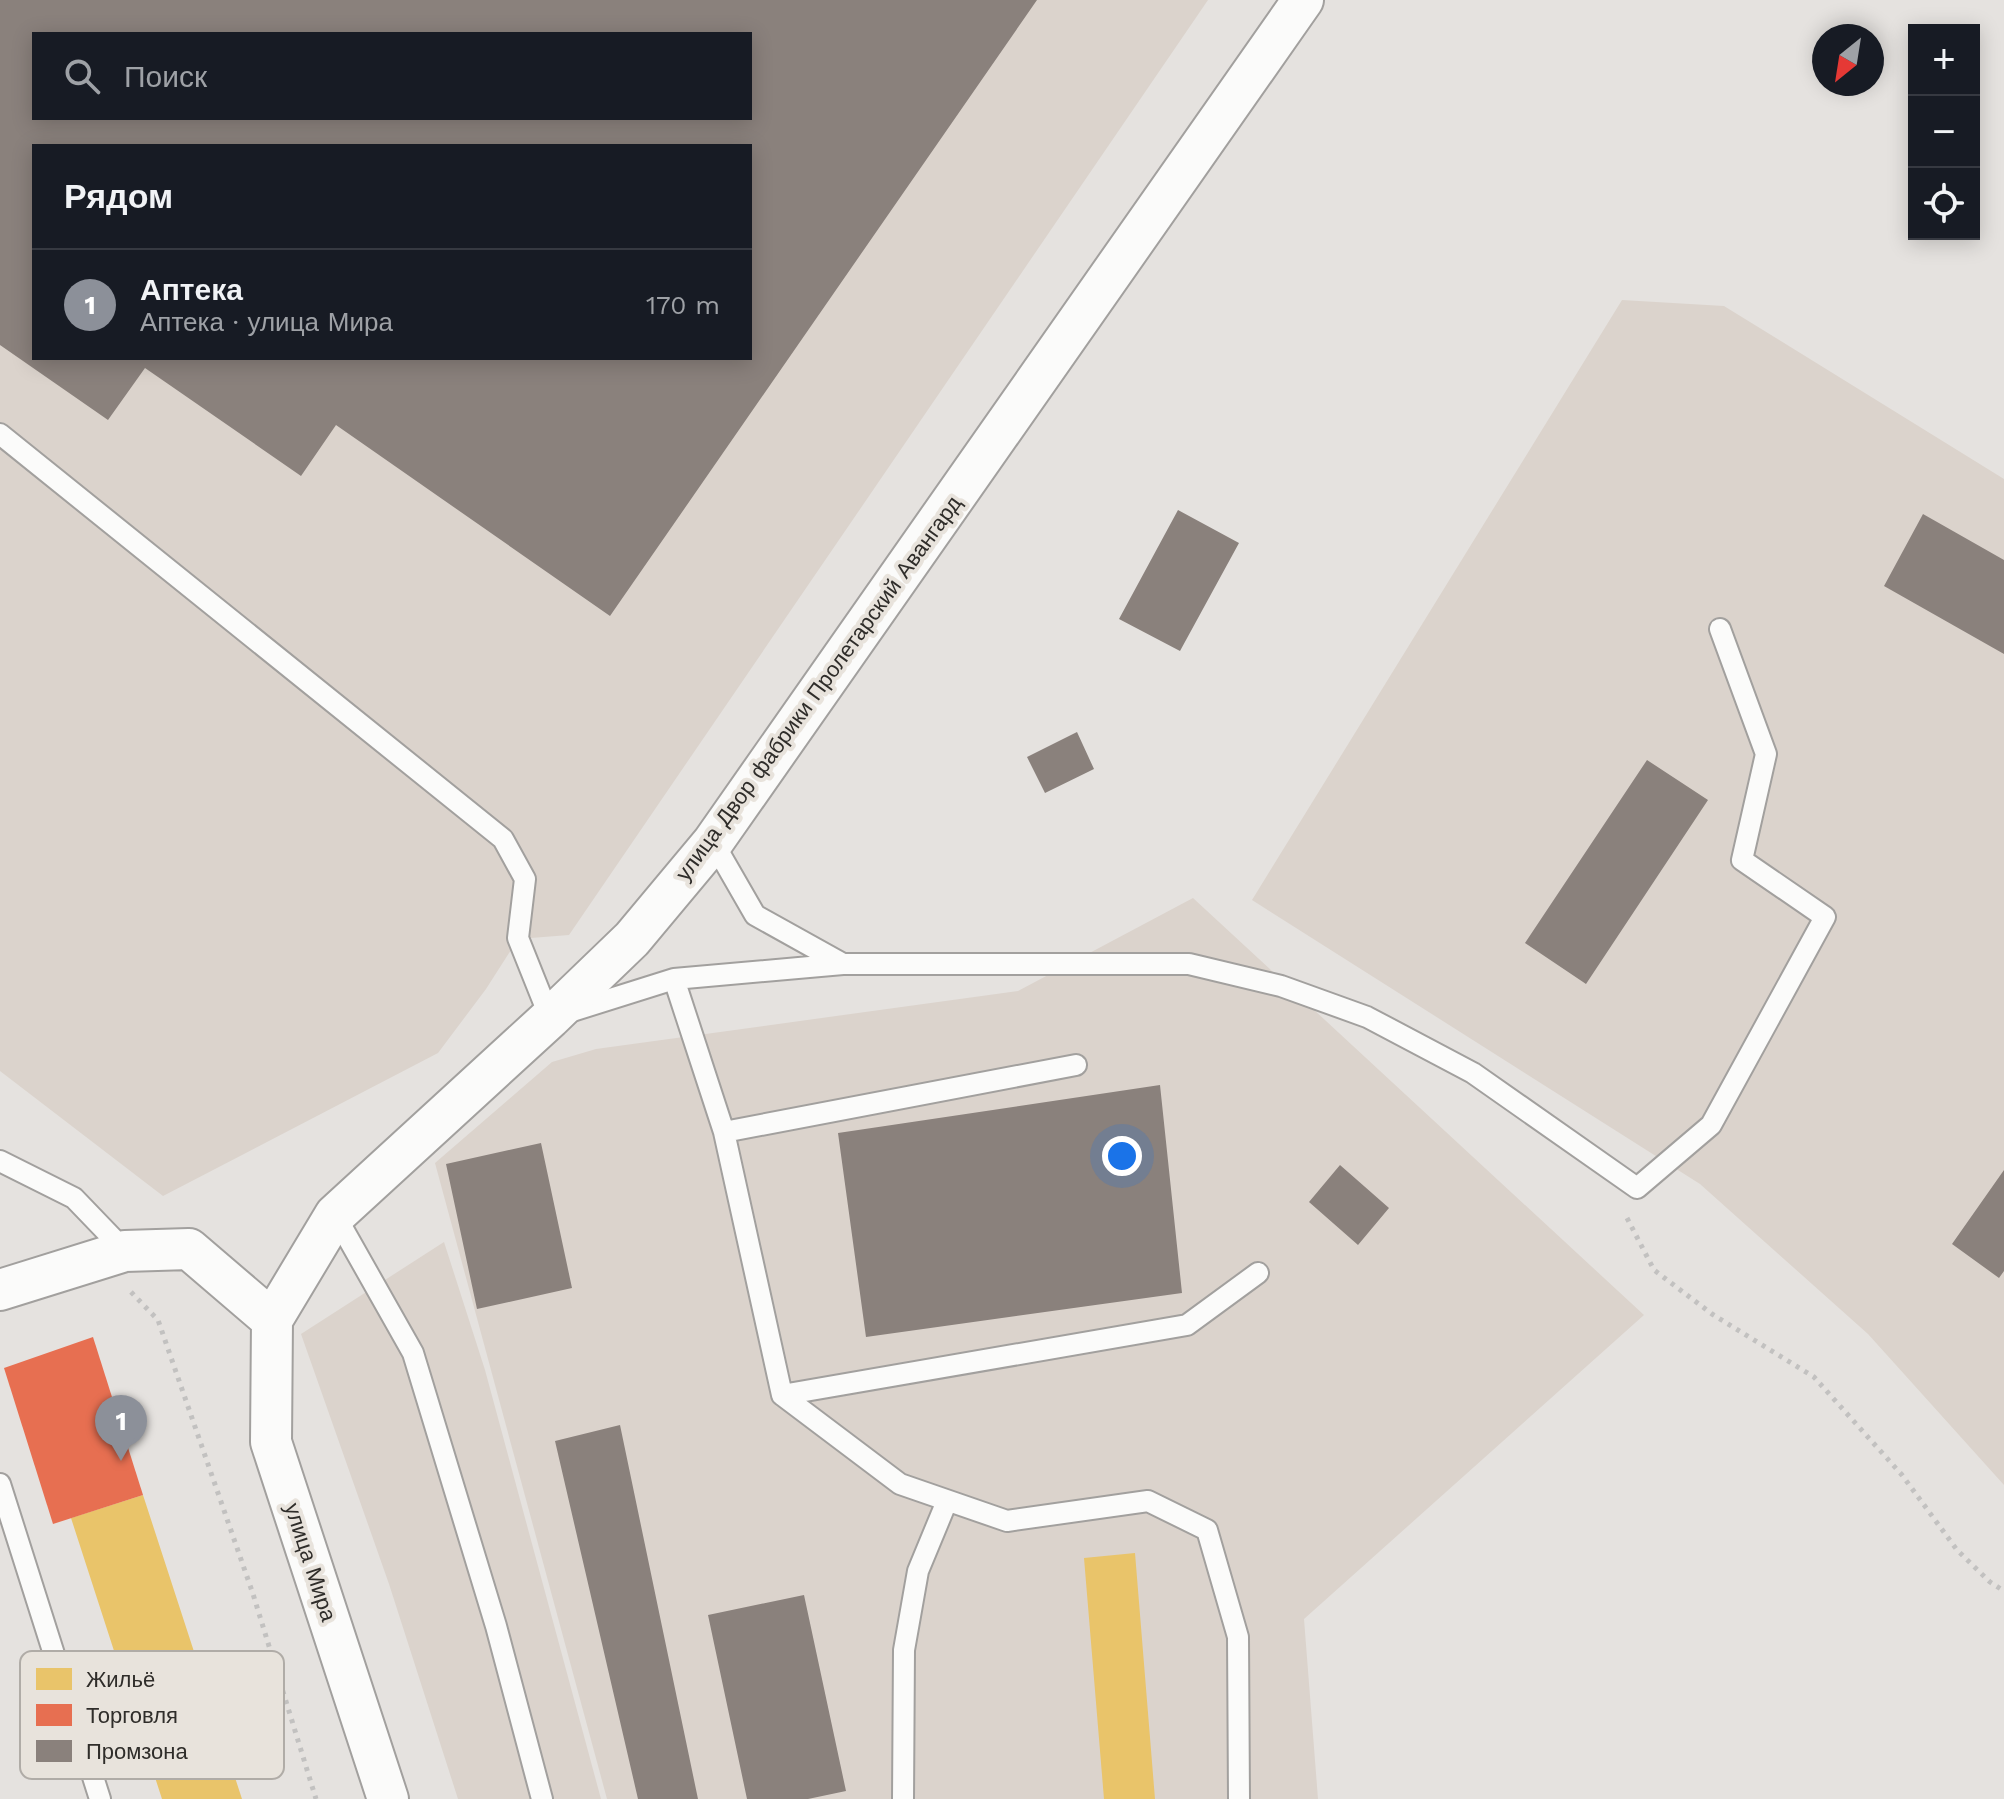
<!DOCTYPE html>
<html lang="ru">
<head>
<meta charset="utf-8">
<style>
	body { margin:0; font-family:"Work Sans",sans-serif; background:#20242c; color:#f1f3f6 }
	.controls { position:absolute; right:24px; top:24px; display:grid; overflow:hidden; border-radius:0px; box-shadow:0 4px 20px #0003 }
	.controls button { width:72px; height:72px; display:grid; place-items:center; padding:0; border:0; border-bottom:2px solid #363941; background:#171b24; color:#f1f3f6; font:40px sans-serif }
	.compass { position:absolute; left:1812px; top:24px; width:72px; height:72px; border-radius:50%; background:#171b24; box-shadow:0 4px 20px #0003; rotate:210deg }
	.you { position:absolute; left:1122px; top:1156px; width:28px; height:28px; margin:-20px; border:6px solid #fff; border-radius:50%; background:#1a73e8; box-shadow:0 0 0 12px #1a73e833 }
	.badge { display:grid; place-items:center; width:52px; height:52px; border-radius:50%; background:#8c9099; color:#fff; font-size:26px; font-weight:700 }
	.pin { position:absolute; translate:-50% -66px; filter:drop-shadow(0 2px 4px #0008) }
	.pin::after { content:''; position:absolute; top:42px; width:28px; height:24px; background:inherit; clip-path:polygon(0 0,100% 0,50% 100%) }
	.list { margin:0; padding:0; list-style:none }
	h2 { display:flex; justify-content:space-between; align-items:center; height:104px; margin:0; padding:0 32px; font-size:34px }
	h2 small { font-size:26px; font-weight:400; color:#9ea1a6 }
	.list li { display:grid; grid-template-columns:52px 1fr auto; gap:24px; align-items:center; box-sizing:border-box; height:112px; padding:0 32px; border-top:2px solid #363941 }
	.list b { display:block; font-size:30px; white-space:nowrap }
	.list p { margin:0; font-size:26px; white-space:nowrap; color:#9ea1a6 }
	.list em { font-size:26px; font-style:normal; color:#9ea1a6 }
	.icon { flex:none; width:44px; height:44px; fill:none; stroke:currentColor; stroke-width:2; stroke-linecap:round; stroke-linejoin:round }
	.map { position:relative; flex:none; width:2004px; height:1799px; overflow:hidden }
	.search { position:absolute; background:#171b24; box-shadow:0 4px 20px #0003; left:32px; top:32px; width:720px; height:88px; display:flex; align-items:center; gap:20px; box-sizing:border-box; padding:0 28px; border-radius:0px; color:#9ea1a6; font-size:30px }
	.panel { position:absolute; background:#171b24; box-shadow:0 4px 20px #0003; left:32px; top:144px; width:720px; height:216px; border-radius:0px }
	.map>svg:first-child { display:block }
	.built { fill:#dbd3cc; fill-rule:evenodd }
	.homes { fill:#e9c46a }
	.shops { fill:#e76f51 }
	.industry { fill:#8a817c; fill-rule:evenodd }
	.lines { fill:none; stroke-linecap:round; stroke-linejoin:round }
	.service-casing { stroke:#a2a09e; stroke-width:24 }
	.minor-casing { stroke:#a2a09e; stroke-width:44 }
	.path { stroke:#c2c1c0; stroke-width:5; stroke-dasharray:4 6; stroke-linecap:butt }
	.service { stroke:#fbfbfa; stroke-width:20 }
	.minor { stroke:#fbfbfa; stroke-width:40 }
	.labels { text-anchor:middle; stroke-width:8; stroke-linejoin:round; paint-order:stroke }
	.street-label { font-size:22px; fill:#2f2d2a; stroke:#e8e3dc }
	.key { fill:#e8e3dc; stroke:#b0aca7; stroke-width:2 }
	.key-label { font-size:22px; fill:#2f2d2a }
</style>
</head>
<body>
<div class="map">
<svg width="2004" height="1799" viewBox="0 0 2004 1799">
	<rect width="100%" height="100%" fill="#e5e2df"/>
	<path class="built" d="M0,0H1208L569,935L518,939L486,989L438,1053L163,1196L0,1071ZM34,34H750V118H34ZM34,146H750V358H34Z
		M1622,300L1724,306L2004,479V1485L1868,1334L1700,1184L1252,900Z
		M1193,898L1644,1315L1304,1619L1318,1799H607L435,1163L552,1062L596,1049L1018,991Z
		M444,1242L485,1370L601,1799H458L389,1584L301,1334Z"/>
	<path class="homes" d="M143,1495L242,1799H162L71,1518Z
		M1135,1553L1155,1799H1104L1084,1558Z"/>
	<path class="shops" d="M93,1337L143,1495L53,1524L4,1368Z"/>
	<path class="industry" d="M0,0H1037L610,616L336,425L301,476L145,368L108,420L0,345ZM34,34H750V118H34ZM34,146H750V358H34Z
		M1178,510L1239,543L1180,651L1119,619Z
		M1923,514L2004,560V654L1884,586Z
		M1077,732L1094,769L1045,793L1027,757Z
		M1647,760L1708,800L1586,984L1525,943Z
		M1160,1085L1182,1293L866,1337L838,1133Z
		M541,1143L572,1288L477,1309L446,1164Z
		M1340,1165L1389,1208L1358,1245L1309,1202Z
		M2004,1170V1271L1999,1278L1952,1244Z
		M620,1425L698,1799H638L555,1441Z
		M804,1595L846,1791L808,1799H747L708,1615Z"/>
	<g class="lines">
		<g class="service-casing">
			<path id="service" d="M0,434L503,839L525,879L518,938L550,1018L674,979L843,964H1189L1281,986L1367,1017L1473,1073L1637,1188L1711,1125L1825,917L1742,860L1766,754L1720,629
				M713,842L755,915L843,964
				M674,979L724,1132L1076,1065
				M724,1132L782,1395L1187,1325L1258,1273
				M0,1161L74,1198L125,1251
				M335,1215L413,1353L496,1626L542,1799
				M782,1395L900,1484L1007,1521L1148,1501L1207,1530L1238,1637L1239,1799
				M0,1484L100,1799
				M903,1799L904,1650L918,1571L947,1501"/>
		</g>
		<g class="minor-casing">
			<path id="minor" d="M0,1290L125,1251L189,1249L272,1320
				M272,1320L335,1215L550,1018L632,939L713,842L1303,0
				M272,1320L271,1442L388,1799"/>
		</g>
		<path class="path" d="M1627,1218L1654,1270L1712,1314L1814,1377L1902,1475L1957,1550L1990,1582L2004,1591
			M131,1292L158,1320L253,1594L316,1799"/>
		<use href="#service" class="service"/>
		<use href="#minor" class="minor"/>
	</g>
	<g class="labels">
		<g class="street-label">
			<text transform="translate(818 688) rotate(-54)" y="8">улица Двор фабрики Пролетарский Авангард</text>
			<text transform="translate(311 1562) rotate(72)" y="8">улица Мира</text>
		</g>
	</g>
	<rect x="20" y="1651" width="264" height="128" rx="12" class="key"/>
	<rect x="36" y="1668" width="36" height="22" fill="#e9c46a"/>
	<rect x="36" y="1704" width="36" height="22" fill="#e76f51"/>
	<rect x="36" y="1740" width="36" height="22" fill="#8a817c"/>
	<g class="key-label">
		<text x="86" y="1687">Жильё</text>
		<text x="86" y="1723">Торговля</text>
		<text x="86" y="1759">Промзона</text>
	</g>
</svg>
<div class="controls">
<button>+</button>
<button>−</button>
<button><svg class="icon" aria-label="locate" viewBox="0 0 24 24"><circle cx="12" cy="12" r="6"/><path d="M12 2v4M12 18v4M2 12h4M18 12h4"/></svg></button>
</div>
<svg class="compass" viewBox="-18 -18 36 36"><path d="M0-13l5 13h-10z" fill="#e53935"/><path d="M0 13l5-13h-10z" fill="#9ea1a6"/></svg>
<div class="you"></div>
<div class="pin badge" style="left:121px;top:1461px">1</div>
<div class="search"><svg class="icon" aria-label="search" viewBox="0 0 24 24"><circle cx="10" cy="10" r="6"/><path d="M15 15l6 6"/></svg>Поиск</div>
<section class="panel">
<h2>Рядом<small></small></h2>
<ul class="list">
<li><span class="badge">1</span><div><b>Аптека</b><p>Аптека · улица Мира</p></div><em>170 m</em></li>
</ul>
</section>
</div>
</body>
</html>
